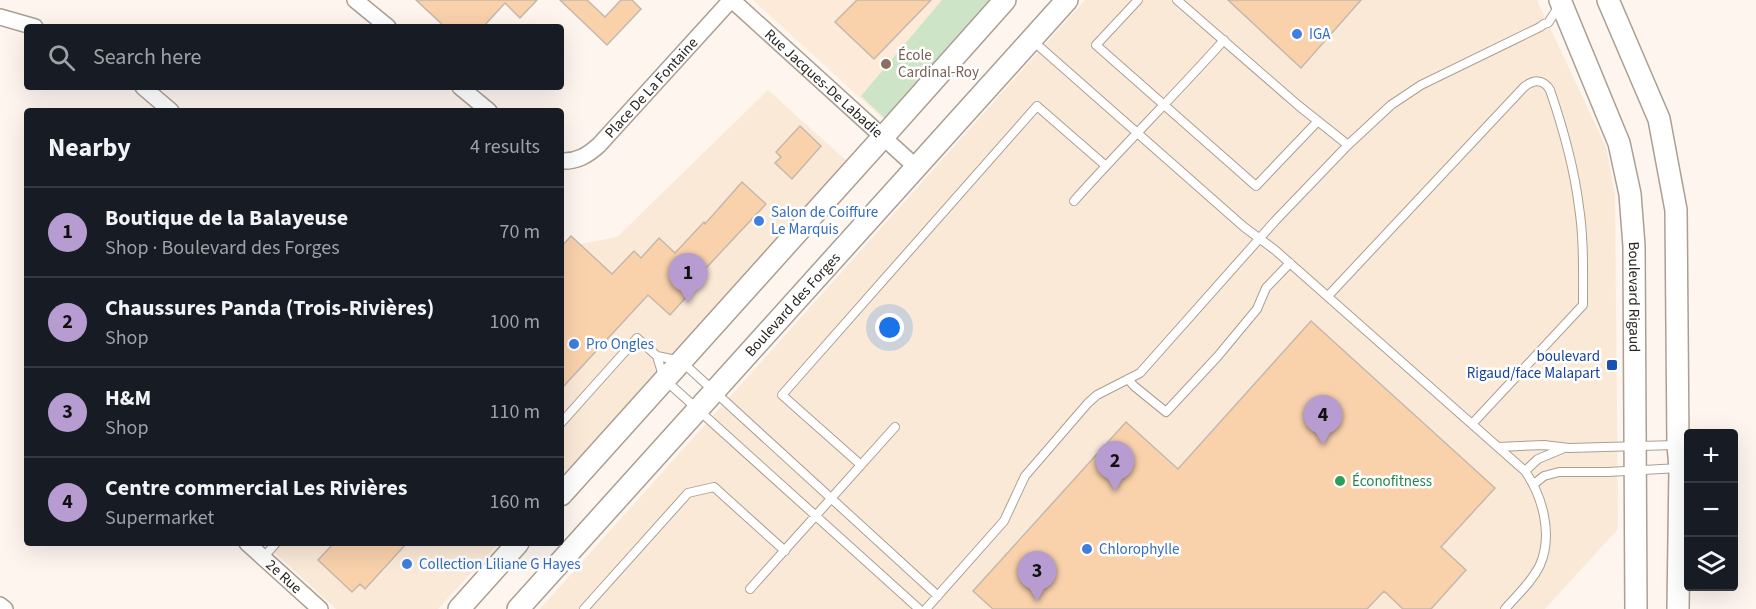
<!DOCTYPE html>
<html lang="en">
<head>
<meta charset="utf-8">
<style>
	body { margin:0; font-family:"Source Sans 3",sans-serif; background:#242831; color:#f1f3f6 }
	.controls { position:absolute; right:18px; bottom:18px; display:grid; overflow:hidden; border-radius:6px; box-shadow:0 6px 24px #0002 }
	.controls button { width:54px; height:54px; display:grid; place-items:center; padding:0; border:0; border-bottom:2px solid #363941; background:#171b24; color:#f1f3f6; font:30px sans-serif }
	.you { position:absolute; left:890px; top:328px; width:21px; height:21px; margin:-15px; border:4px solid #fff; border-radius:50%; background:#1a73e8; box-shadow:0 0 0 9px #1a73e833 }
	.badge { display:grid; place-items:center; width:39px; height:39px; border-radius:50%; background:#b79cd2; color:#111; font-size:20px; font-weight:700 }
	.pin { position:absolute; translate:-50% -50px; filter:drop-shadow(0 2px 3px #0008) }
	.pin::after { content:''; position:absolute; top:32px; width:21px; height:18px; background:inherit; clip-path:polygon(0 0,100% 0,50% 100%) }
	.list { margin:0; padding:0; list-style:none }
	h2 { display:flex; justify-content:space-between; align-items:center; height:78px; margin:0; padding:0 24px; font-size:26px }
	h2 small { font-size:20px; font-weight:400; color:#9ea1a6 }
	.list li { display:grid; grid-template-columns:39px 1fr auto; gap:18px; align-items:center; box-sizing:border-box; height:90px; padding:0 24px; border-top:2px solid #363941 }
	.list b { display:block; font-size:22px; white-space:nowrap }
	.list p { margin:0; font-size:20px; white-space:nowrap; color:#9ea1a6 }
	.list em { font-size:20px; font-style:normal; color:#9ea1a6 }
	.icon { flex:none; width:33px; height:33px; fill:none; stroke:currentColor; stroke-width:2; stroke-linecap:round; stroke-linejoin:round }
	.map { position:relative; flex:none; width:1756px; height:609px; overflow:hidden }
	.search { position:absolute; background:#171b24; box-shadow:0 6px 24px #0002; left:24px; top:24px; width:540px; height:66px; display:flex; align-items:center; gap:15px; box-sizing:border-box; padding:0 21px; border-radius:6px; color:#9ea1a6; font-size:22px }
	.panel { position:absolute; background:#171b24; box-shadow:0 6px 24px #0002; left:24px; top:108px; width:540px; height:438px; border-radius:6px }
	.map>svg:first-child { display:block }
	.commercial { fill:#fbe9d8 }
	.built { fill:#fdead8 }
	.green { fill:#cde5c6 }
	.building { fill:#f9d2ac; stroke:#c4b8ac; stroke-width:1.5 }
	.lines { fill:none; stroke-linecap:round; stroke-linejoin:round }
	.lane-casing { stroke:#ab9f93; stroke-width:10 }
	.street-casing { stroke:#ab9f93; stroke-width:18 }
	.secondary-casing { stroke:#ab9f93; stroke-width:24 }
	.lane { stroke:#fff; stroke-width:8 }
	.street { stroke:#fff; stroke-width:15 }
	.secondary { stroke:#fff; stroke-width:21 }
	.shop-dot { fill:#3f7fe0; stroke:#fff; stroke-width:2 }
	.education-dot { fill:#8d6e63; stroke:#fff; stroke-width:2 }
	.transit-dot { fill:#1a4fb4; stroke:#fff; stroke-width:2 }
	.leisure-dot { fill:#2e9e5b; stroke:#fff; stroke-width:2 }
	.labels { text-anchor:middle; stroke-width:5; stroke-linejoin:round; paint-order:stroke }
	.shop-label { font-size:15px; fill:#366cbe; stroke:#fff; text-anchor:start }
	.education-label { font-size:15px; fill:#785e54; stroke:#fff; text-anchor:start }
	.street-label { font-size:15px; fill:#292420; stroke:#fff }
	.transit-label { font-size:15px; fill:#164399; stroke:#fff; text-anchor:end }
	.leisure-label { font-size:15px; fill:#27864d; stroke:#fff; text-anchor:start }
</style>
</head>
<body>
<div class="map">
<svg width="1756" height="609" viewBox="0 0 1756 609">
	<rect width="100%" height="100%" fill="#fdf5ee"/>
	<path class="commercial" d="M1085,0H1537L1606,147L1615,194L1618,529L1545,609H540Z
		M768,90L850,164L561,476V248L617,237Z
		M264,543H499L438,609H336Z"/>
	<path class="built" d="M753,0H1006L893,128Z"/>
	<path class="green" d="M942,0H1005L893,126L861,96Z"/>
	<path class="building" d="M416,0H537L520,18L505,3L483,27H445Z
		M560,0H587L605,17L621,0H632L641,9L607,45Z
		M857,0H931L874,59L835,22Z
		M1228,0H1361L1301,68Z
		M800,126L821,146L792,179L775,163L781,157L776,152Z
		M742,182L766,204L692,283L696,286L670,315L648,295L561,389V247L571,236L612,274L634,251L641,258L659,238L675,253L704,222L705,224Z
		M1311,321L1495,488L1441,547L1466,570L1431,609H1403L1384,591L1367,609H993L973,591L1126,422L1178,469Z
		M334,543H407L365,589L360,584L352,592L318,560Z"/>
	<g class="lines">
		<g class="lane-casing">
			<path id="lane" d="M1138,0L1096,45L1256,186L1318,121
				M1177,0L1299,106L1348,145
				M1033,41L1244,227L1275,250L1525,471C1543,497 1553,535 1540,565C1532,582 1517,595 1505,609
				M1074,201C1123,146 1175,95 1224,40
				M1328,296L1524,87C1533,80 1543,78 1550,90C1563,128 1574,166 1579,207C1584,239 1583,272 1583,305L1472,424
				M657,356L664,379L919,609
				M1128,379L1134,386L1166,412L1218,356L1257,309L1266,288L1290,263
				M561,423L637,338L657,356L681,361L938,596
				M1498,447L1544,445L1569,448L1676,445
				M861,465L782,395L1037,106L1106,166
				M1525,471L1538,459L1562,449
				M1534,484L1544,476L1559,472H1608L1679,468
				M263,558L276,543
				M750,589L895,427
				M584,609L688,493L714,487L785,551
				M926,609L1004,521L1025,476L1088,403L1097,395L1140,373L1275,221L1348,145L1391,105L1421,85L1540,27L1544,24L1548,23L1559,6"/>
		</g>
		<g class="street-casing">
			<g id="street">
				<path d="M355,0L388,27"/>
				<path id="s1" d="M732,0L916,167"/>
				<path d="M0,17L35,27"/>
				<path d="M143,87L171,111"/>
				<path d="M460,87L489,111"/>
				<path id="s2" d="M561,161C577,162 588,155 599,145L731,0"/>
				<path id="s3" d="M247,543L320,609"/>
				<path d="M0,605L5,609"/>
			</g>
		</g>
		<g class="secondary-casing">
			<g id="secondary">
				<path id="s4" d="M1560,0L1619,143L1630,194L1634,246L1636,609"/>
				<path d="M1608,0L1659,119L1676,210L1678,445L1680,468L1678,609"/>
				<path d="M561,495L883,137L1005,0"/>
				<path d="M459,609L518,543"/>
				<path id="s5" d="M518,609L1067,0"/>
			</g>
		</g>
		<use href="#lane" class="lane"/>
		<use href="#street" class="street"/>
		<use href="#secondary" class="secondary"/>
	</g>
	<g class="shop-dot">
		<circle cx="1297" cy="34" r="6"/>
		<circle cx="759" cy="221" r="6"/>
		<circle cx="574" cy="344" r="6"/>
		<circle cx="1087" cy="549" r="6"/>
		<circle cx="407" cy="564" r="6"/>
	</g>
	<circle class="education-dot" cx="886" cy="64" r="6"/>
	<rect class="transit-dot" x="1606" y="359" width="12" height="12" rx="3"/>
	<circle class="leisure-dot" cx="1340" cy="481" r="6"/>
	<g class="labels">
		<g class="shop-label">
			<text x="1309" y="39">IGA</text>
			<text x="771" y="217">Salon de Coiffure<tspan x="771" dy="17">Le Marquis</tspan></text>
			<text x="586" y="349">Pro Ongles</text>
			<text x="1099" y="554">Chlorophylle</text>
			<text x="419" y="569">Collection Liliane G Hayes</text>
		</g>
		<g class="education-label">
			<text x="898" y="60">École<tspan x="898" dy="17">Cardinal-Roy</tspan></text>
		</g>
		<g class="street-label">
			<text dy="5" stroke="none"><textPath href="#s1" startOffset="124">Rue Jacques-De Labadie</textPath></text>
			<text dy="5" stroke="none"><textPath href="#s2" startOffset="120">Place De La Fontaine</textPath></text>
			<text dy="5" stroke="none"><textPath href="#s4" startOffset="310">Boulevard Rigaud</textPath></text>
			<text dy="5" stroke="none"><textPath href="#s5" startOffset="410">Boulevard des Forges</textPath></text>
			<text dy="5" stroke="none"><textPath href="#s3" startOffset="50">2e Rue</textPath></text>
		</g>
		<g class="transit-label">
			<text x="1600" y="361">boulevard<tspan x="1600" dy="17">Rigaud/face Malapart</tspan></text>
		</g>
		<g class="leisure-label">
			<text x="1352" y="486">Éconofitness</text>
		</g>
	</g>
</svg>
<div class="controls">
<button>+</button>
<button>−</button>
<button><svg class="icon" aria-label="layers" viewBox="0 0 24 24"><path d="M12 4l9 5-9 5-9-5zM3 14l9 5 9-5"/></svg></button>
</div>
<div class="you"></div>
<div class="pin badge" style="left:688px;top:303px">1</div>
<div class="pin badge" style="left:1115px;top:491px">2</div>
<div class="pin badge" style="left:1037px;top:601px">3</div>
<div class="pin badge" style="left:1323px;top:445px">4</div>
<div class="search"><svg class="icon" aria-label="search" viewBox="0 0 24 24"><circle cx="10" cy="10" r="6"/><path d="M15 15l6 6"/></svg>Search here</div>
<section class="panel">
<h2>Nearby<small>4 results</small></h2>
<ul class="list">
<li><span class="badge">1</span><div><b>Boutique de la Balayeuse</b><p>Shop · Boulevard des Forges</p></div><em>70 m</em></li>
<li><span class="badge">2</span><div><b>Chaussures Panda (Trois-Rivières)</b><p>Shop</p></div><em>100 m</em></li>
<li><span class="badge">3</span><div><b>H&amp;M</b><p>Shop</p></div><em>110 m</em></li>
<li><span class="badge">4</span><div><b>Centre commercial Les Rivières</b><p>Supermarket</p></div><em>160 m</em></li>
</ul>
</section>
</div>
</body>
</html>
